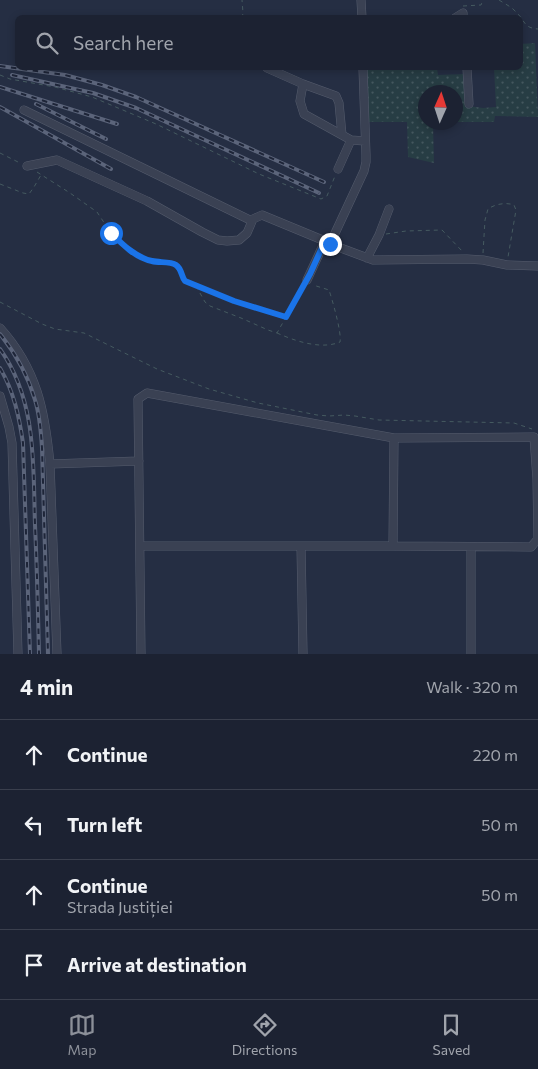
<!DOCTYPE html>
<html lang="en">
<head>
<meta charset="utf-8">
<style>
	body { margin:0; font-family:Commissioner,sans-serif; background:#292f3e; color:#f1f3f6 }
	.compass { position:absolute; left:418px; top:85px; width:45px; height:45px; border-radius:50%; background:#1c2232; box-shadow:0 2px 8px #0003; rotate:3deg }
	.stop { position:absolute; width:15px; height:15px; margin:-11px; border:4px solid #1a73e8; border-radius:50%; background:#fff }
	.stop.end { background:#1a73e8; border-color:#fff; box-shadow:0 1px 5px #0008 }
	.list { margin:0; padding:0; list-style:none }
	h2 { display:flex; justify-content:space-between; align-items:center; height:65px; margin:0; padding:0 20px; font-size:21px }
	h2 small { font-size:16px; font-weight:400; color:#a0a4ac }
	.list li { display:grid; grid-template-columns:32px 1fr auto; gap:15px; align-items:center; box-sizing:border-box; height:70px; padding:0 20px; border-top:1px solid #3a3f4d }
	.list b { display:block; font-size:19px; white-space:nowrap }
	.list p { margin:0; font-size:16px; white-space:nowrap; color:#a0a4ac }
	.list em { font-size:16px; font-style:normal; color:#a0a4ac }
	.icon { flex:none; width:28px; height:28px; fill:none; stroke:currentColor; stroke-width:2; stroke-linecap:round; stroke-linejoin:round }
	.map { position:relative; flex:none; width:538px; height:654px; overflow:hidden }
	.search { position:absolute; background:#1c2232; box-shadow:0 2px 8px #0003; left:15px; right:15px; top:15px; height:55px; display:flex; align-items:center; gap:12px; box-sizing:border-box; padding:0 18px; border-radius:8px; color:#a0a4ac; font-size:19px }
	.sheet { height:345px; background:#1c2232 }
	nav { display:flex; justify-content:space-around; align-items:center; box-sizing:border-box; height:70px; border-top:1px solid #3a3f4d; background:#1c2232; font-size:14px; color:#a0a4ac }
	nav a { display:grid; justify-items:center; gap:2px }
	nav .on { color:#8c9099 }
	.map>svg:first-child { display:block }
	.grass { fill:url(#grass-dots) }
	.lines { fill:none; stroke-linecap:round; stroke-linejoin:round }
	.minor-casing { stroke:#555c6d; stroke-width:9 }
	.path { stroke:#455a60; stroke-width:1; stroke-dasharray:4 4; stroke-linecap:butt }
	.minor { stroke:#3a4153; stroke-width:8 }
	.rail-casing { stroke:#5b647a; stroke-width:4 }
	.rail { stroke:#1e2538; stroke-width:2; stroke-dasharray:5.5; stroke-linecap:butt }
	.route { stroke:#1a73e8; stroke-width:6 }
</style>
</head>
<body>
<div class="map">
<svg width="538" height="654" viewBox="0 0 538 654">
	<defs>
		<pattern id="grass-dots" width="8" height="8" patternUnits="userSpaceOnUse" patternTransform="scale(1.25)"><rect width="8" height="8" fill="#273d44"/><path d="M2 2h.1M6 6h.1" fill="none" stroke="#44575e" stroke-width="1.8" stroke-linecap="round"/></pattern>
	</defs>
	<rect width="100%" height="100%" fill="#252e43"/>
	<path class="grass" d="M535,43L538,117L495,116L494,122H456V92H426V122L433,123L434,163L408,157L407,122H368L366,68H437L438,75L465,74L468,106L483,108L496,107L494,68H520L521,44Z"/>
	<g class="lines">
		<g class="minor-casing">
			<path id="minor" d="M361,0L362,18
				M455,18L463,13V18
				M267,68L303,84L336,96L339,103L342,135
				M467,68L469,104
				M303,84L300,101L304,114L351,140L365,141
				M24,110L252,221
				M27,166L57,160L147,201L202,232L218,240L227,241L239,240L247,233L253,219L262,215L325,241
				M338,169L351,140
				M330,244L373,260L467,259L483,260L507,265L538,266
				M367,258L379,235L389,209
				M307,280L325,241L330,244L364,171L366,162V155L363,68
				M0,328C37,369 45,411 50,464
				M0,396L9,427L12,443L18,654
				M140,546H393L531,547L538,539L537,479
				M301,546L303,654
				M393,546L394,438
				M471,547V654
				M57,654L50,464L139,461
				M141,654L138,399L147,393L394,438L534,437L537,479H538"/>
		</g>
		<path class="path" d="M499,0C505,4 512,7 516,12C525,20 523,28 538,29
			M463,6L481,5L483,0
			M242,18L243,13L242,0
			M0,75L10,79L55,87L92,97L156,124L259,174L321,199L327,196L335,176
			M0,153L20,163
			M37,172L70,193L97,212L111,233L123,244L141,258L152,261L174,263L180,269L183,278L185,281L234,301L286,317L304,285
			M0,184L23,193L29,194L34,187L41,175
			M386,234L406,231L442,230L463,252
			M483,253L485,220L488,209C495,204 506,202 514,205L516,210L508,257
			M196,286L205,302L210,306L241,318L268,330L277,333L286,317
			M0,302L42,324L55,329L84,333L157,369L209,389L258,403L317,415L329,416L344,415L355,416L379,420L514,423L532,429
			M277,333C295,341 321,350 340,342C342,333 332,299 329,290L313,285"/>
		<use href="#minor" class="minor"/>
		<g class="rail-casing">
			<path id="rail" d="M0,66L65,75L102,85L136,97L324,182
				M12,75L93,93L136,108L319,193
				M0,87L117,124
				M36,104L106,139
				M0,107L111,169
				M0,334C16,354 28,376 35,400C40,416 41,432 42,448L48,654
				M0,349C37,401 33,464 35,525C37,568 38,611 39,654
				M0,368C14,392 19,416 23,443L30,654"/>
		</g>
		<use href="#rail" class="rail"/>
	</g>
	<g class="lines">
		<path class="route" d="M111,233C122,244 136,258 152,261C159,263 170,261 176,265C182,269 181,276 185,281L234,301L286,317L310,274L325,241L330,244"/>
	</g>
</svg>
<svg class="compass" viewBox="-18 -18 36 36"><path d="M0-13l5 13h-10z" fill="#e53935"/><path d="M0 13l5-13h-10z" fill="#a0a4ac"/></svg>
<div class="stop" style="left:111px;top:233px"></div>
<div class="stop end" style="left:330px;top:244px"></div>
<div class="search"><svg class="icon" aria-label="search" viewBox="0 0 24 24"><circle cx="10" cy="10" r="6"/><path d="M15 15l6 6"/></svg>Search here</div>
</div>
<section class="sheet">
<h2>4 min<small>Walk · 320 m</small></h2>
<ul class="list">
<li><svg class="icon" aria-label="ahead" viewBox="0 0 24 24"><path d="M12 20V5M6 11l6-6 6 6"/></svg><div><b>Continue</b></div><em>220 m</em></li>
<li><svg class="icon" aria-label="left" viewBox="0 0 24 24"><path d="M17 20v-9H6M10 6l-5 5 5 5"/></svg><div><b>Turn left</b></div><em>50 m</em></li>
<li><svg class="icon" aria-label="ahead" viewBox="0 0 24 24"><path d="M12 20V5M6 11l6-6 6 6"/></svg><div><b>Continue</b><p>Strada Justiției</p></div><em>50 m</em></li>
<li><svg class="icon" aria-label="arrive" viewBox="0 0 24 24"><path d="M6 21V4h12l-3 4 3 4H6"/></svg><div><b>Arrive at destination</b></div></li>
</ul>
</section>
<nav>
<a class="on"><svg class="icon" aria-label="map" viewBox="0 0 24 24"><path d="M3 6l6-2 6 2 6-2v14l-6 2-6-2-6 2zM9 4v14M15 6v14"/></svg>Map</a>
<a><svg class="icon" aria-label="directions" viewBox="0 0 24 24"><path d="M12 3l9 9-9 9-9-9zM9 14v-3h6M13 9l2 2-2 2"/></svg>Directions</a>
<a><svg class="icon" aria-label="saved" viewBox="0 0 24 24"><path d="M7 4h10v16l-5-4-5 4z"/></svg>Saved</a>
</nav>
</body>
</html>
